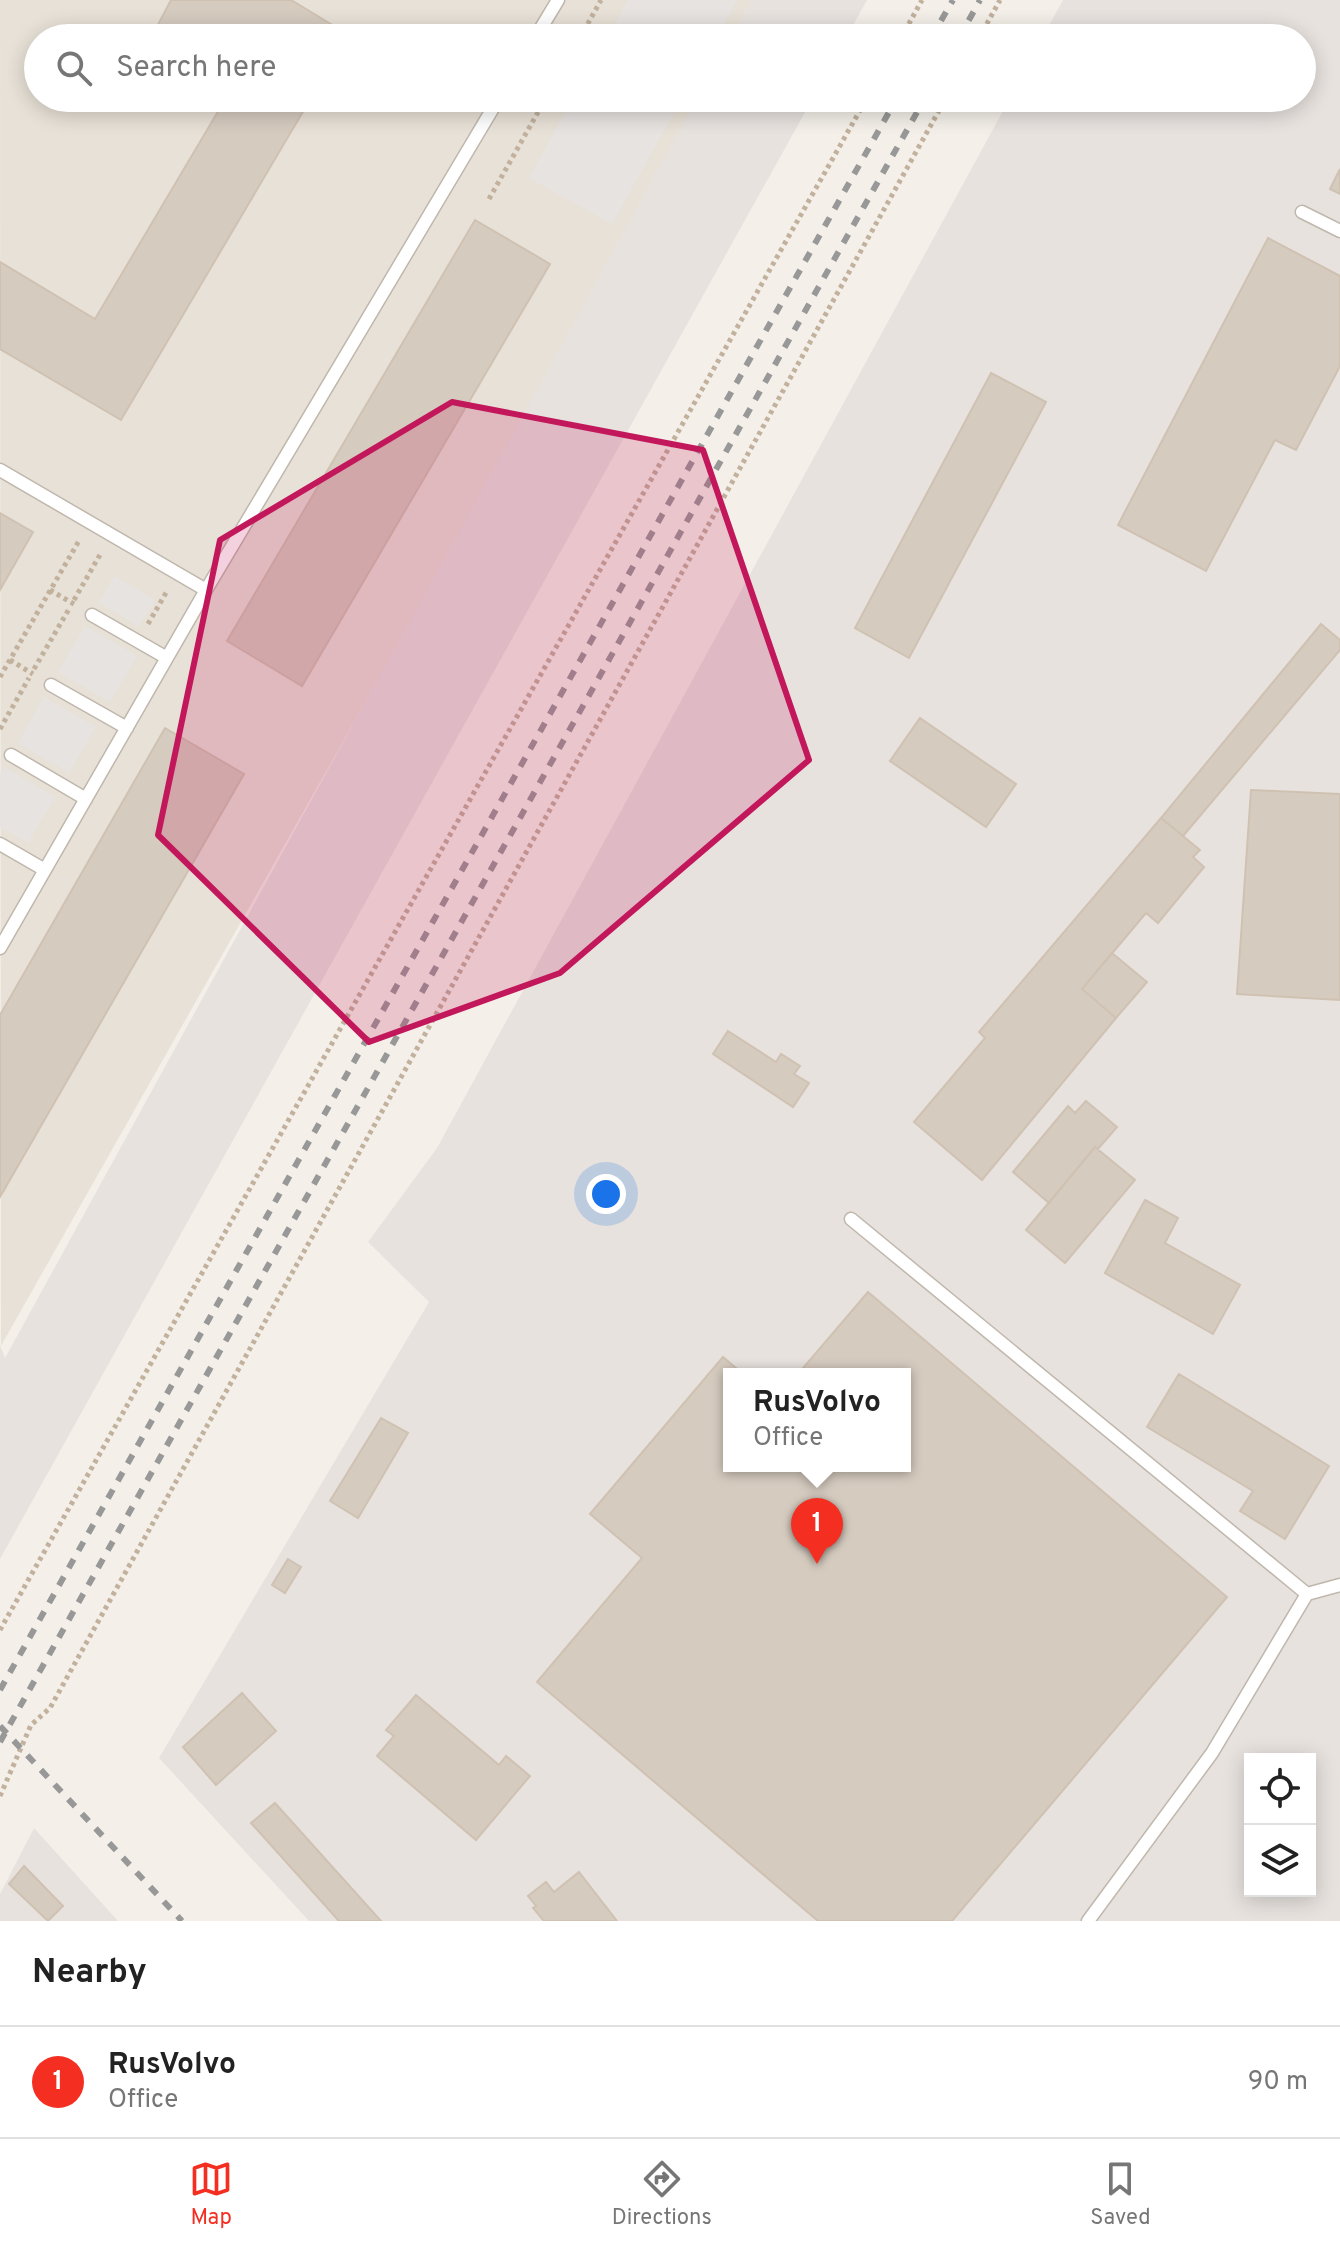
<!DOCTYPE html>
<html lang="en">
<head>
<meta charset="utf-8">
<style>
	body { margin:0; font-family:Overpass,sans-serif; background:#f6f6f6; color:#222 }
	.controls { position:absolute; right:24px; bottom:24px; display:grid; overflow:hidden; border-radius:0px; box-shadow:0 4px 20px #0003 }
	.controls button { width:72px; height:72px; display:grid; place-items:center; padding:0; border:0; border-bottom:2px solid #e0e0e0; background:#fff; color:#222; font:40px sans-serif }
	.you { position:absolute; left:606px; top:1194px; width:28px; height:28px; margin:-20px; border:6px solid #fff; border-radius:50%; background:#1a73e8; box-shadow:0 0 0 12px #1a73e833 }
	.badge { display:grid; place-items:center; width:52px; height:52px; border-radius:50%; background:#f42e20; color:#fff; font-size:26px; font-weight:700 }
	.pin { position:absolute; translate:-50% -66px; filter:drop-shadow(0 2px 4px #0008) }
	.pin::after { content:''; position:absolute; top:42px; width:28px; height:24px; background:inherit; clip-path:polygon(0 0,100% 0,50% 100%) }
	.popup { position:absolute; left:723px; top:1368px; width:188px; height:104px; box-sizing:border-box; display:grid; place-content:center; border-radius:0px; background:#fff; filter:drop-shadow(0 2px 6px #0005); font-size:26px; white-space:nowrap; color:#767676 }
	.popup b { font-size:30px; color:#222 }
	.popup::after { content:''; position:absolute; left:50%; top:100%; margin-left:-16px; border:16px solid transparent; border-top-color:#fff }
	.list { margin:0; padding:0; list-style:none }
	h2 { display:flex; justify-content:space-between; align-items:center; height:104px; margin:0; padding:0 32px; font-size:34px }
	h2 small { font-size:26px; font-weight:400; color:#767676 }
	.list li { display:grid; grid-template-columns:52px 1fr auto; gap:24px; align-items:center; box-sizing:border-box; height:112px; padding:0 32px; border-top:2px solid #e0e0e0 }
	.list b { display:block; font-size:30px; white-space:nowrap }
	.list p { margin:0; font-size:26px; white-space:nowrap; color:#767676 }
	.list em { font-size:26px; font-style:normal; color:#767676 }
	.icon { flex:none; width:44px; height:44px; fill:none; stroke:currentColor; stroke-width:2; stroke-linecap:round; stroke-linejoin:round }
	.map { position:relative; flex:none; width:1340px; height:1921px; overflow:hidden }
	.search { position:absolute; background:#fff; box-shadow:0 4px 20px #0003; left:24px; right:24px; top:24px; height:88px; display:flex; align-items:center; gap:20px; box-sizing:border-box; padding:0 28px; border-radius:44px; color:#767676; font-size:30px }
	.sheet { height:216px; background:#fff }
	nav { display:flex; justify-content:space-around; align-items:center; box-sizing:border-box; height:112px; border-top:2px solid #e0e0e0; background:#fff; font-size:22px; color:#767676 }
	nav a { display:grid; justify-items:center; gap:4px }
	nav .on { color:#f42e20 }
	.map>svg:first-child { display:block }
	.residential { fill:#e8e1d7 }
	.industrial { fill:#e7e2de; fill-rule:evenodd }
	.parking { fill:#e6e3e1 }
	.building { fill:#d6cbbf; stroke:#d0c2b2; stroke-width:2 }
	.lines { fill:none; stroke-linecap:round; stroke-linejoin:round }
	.service-casing { stroke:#c0b7ac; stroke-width:15 }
	.path { stroke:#c1b19d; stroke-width:5; stroke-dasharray:4 4; stroke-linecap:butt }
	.service { stroke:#fff; stroke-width:12 }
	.rail { stroke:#989898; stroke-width:6; stroke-dasharray:10 10; stroke-linecap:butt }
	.marked { fill:#c2185b; fill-opacity:0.2; stroke:#c2185b; stroke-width:6; stroke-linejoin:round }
</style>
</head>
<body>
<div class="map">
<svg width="1340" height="1921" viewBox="0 0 1340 1921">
	<rect width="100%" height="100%" fill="#f4f0e9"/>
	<path class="residential" d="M0,0H763L741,38H38V98H707L1,1346Z"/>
	<path class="industrial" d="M751,0H867L846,38H730Z
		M1063,0H1340V1921H309L159,1758L429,1302L368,1242L437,1148L1010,98H1302V38H1042ZM729,1374H905V1466H729ZM1250,1759H1310V1891H1250Z
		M697,98H813L0,1559V1345L5,1358Z
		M34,1828L118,1921H0V1894Z"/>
	<path class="parking" d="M628,0H737L716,38H607Z
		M573,98H682L612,224L529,178Z
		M114,576L155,600L139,626L99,603Z
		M85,626L137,656L110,702L58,672Z
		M44,697L96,727L69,773L18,743Z
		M4,767L55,797L28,843L0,827V774Z"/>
	<path class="building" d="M171,0H291L349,35L347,38H151Z
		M226,98H311L121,420L0,349V262L95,319Z
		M1340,169V194L1330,189Z
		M475,220L550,264L302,686L227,641Z
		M1268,238L1340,276V366L1296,450L1275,440L1206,571L1118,525Z
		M991,373L1046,402L909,658L855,628Z
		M0,513L33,532L0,590Z
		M1321,624L1340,640V650L1183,836L1161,818Z
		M920,718L1016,784L986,827L890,761Z
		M165,728L244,774L0,1197V1015Z
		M1251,790L1340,794V1000L1237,994Z
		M1161,818L1200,850L1193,857L1204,867L1158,923L1146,913L1082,989L1116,1018L982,1180L914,1122L985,1038L979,1032Z
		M1112,953L1147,982L1116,1018L1082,989Z
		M728,1031L776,1062L781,1054L800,1066L794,1074L809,1083L793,1107L713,1054Z
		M1086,1101L1117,1127L1098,1149L1095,1147L1049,1203L1013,1172L1068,1106L1075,1113Z
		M1095,1147L1135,1180L1065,1263L1026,1230Z
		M1145,1200L1178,1218L1165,1243L1240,1285L1213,1334L1105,1273Z
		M868,1292L1227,1597L952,1921H818L537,1682L642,1558L590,1514L723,1357L743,1374H729V1466H905V1374H798Z
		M1179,1374L1329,1466L1285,1539L1240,1511L1253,1491L1147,1427Z
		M381,1418L408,1433L358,1518L330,1501Z
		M288,1559L301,1567L285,1593L272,1585Z
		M242,1693L276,1731L216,1785L183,1747Z
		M416,1695L499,1765L506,1756L530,1776L476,1840L377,1756L394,1736L386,1730Z
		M275,1803L381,1921H339L251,1823Z
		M24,1866L63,1906L48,1921L9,1884Z
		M579,1872L617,1921H544L533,1908L536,1906L528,1896L546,1882L554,1892Z"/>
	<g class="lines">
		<g class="service-casing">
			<path id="service" d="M535,38L558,0
				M1302,212L1340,231
				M0,470L206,590L0,948
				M206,590L499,98
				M92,615L167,658
				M51,685L127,728
				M11,755L86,799
				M0,844L45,870
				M851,1219L1307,1594L1340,1585
				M1088,1921L1212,1753L1307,1594"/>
		</g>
		<path class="path" d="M580,38L601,0
			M901,38L922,0
			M979,38L1000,0
			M489,199L546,98
			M50,590L74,604
			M74,600L101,553
			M148,624L167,591
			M10,660L33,674
			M34,669L69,609
			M0,677L80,539
			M0,729L29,678
			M0,1630L867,98
			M0,1796L31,1725L50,1708L946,98"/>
		<use href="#service" class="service"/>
		<path class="rail" d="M931,38L953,0
			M959,38L980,0
			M0,1690L897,98
			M0,1726L182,1921
			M0,1742L925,98"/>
	</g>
	<path class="marked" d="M452,402L703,450L809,760L560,973L369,1042L158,835L220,540Z"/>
</svg>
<div class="controls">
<button><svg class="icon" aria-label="locate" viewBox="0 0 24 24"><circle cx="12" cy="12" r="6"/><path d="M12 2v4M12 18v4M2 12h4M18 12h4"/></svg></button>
<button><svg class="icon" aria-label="layers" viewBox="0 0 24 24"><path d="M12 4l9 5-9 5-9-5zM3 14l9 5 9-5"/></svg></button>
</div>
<div class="you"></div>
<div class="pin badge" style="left:817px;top:1564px">1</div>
<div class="popup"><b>RusVolvo</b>Office</div>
<div class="search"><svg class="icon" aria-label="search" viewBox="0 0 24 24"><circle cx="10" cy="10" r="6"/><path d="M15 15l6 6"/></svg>Search here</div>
</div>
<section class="sheet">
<h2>Nearby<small></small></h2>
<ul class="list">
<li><span class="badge">1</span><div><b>RusVolvo</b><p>Office</p></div><em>90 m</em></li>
</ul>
</section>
<nav>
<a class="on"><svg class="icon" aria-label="map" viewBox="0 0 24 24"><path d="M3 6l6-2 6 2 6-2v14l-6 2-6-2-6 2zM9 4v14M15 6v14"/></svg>Map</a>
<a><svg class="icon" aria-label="directions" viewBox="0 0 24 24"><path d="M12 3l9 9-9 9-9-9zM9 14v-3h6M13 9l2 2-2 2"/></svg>Directions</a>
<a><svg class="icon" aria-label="saved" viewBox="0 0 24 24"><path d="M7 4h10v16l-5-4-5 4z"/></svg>Saved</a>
</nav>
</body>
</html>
